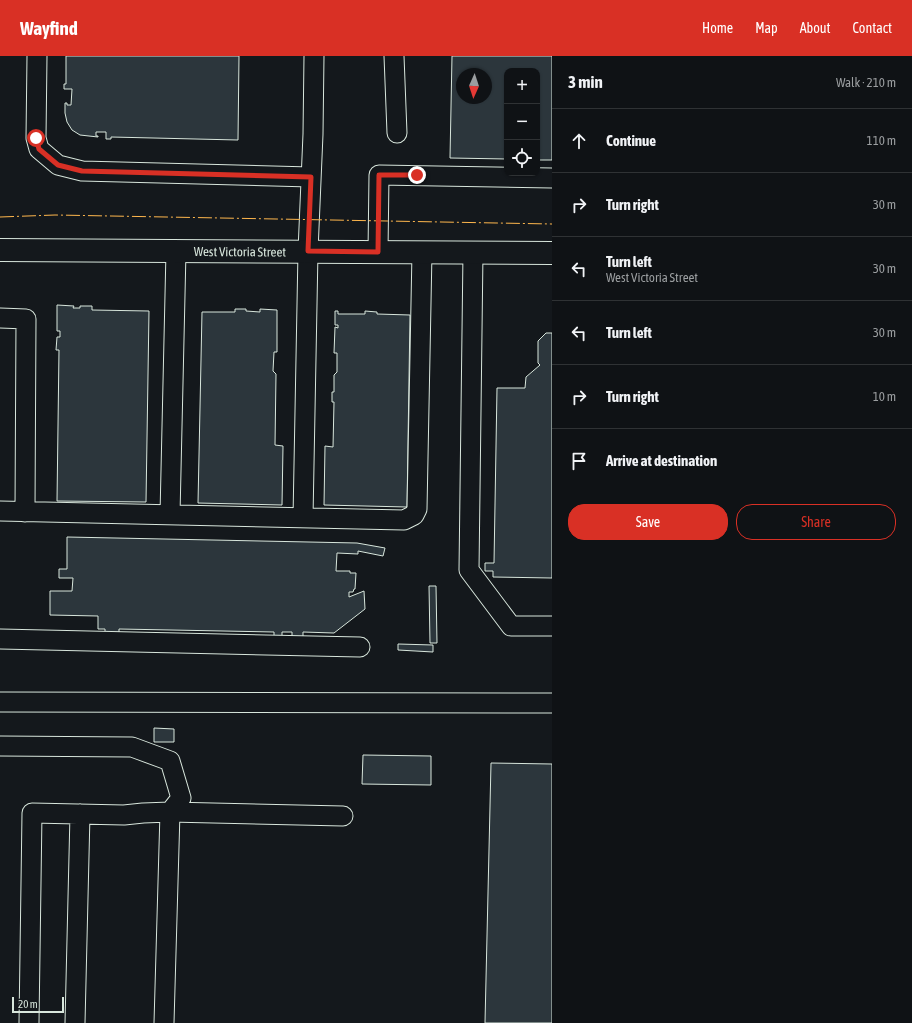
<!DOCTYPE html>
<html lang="en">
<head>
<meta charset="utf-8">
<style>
	body { margin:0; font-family:"Asap Condensed",sans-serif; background:#1d2022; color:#f1f3f6 }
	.controls { position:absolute; right:12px; top:12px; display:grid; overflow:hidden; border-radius:8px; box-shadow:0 1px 3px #0004 }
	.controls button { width:36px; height:36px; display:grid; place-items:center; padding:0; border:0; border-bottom:1px solid #2f3234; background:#0f1215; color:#f1f3f6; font:20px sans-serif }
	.compass { position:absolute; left:456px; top:12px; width:36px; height:36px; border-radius:50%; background:#0f1215; box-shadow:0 1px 3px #0004; rotate:183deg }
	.scale { position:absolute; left:12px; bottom:10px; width:52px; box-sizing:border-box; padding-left:4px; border:2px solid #d8e6dc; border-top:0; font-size:11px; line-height:14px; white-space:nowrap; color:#d8e6dc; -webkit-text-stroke:3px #14181c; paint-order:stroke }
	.stop { position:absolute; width:12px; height:12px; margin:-9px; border:3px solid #d93025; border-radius:50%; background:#fff }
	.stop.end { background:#d93025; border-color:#fff; box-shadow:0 1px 4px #0008 }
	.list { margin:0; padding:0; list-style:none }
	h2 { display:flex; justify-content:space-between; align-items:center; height:52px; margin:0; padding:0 16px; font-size:17px }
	h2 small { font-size:13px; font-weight:400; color:#9b9ea0 }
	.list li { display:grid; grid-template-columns:26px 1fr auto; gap:12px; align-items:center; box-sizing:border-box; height:64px; padding:0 16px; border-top:1px solid #2f3234 }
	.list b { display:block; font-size:15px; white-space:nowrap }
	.list p { margin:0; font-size:13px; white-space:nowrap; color:#9b9ea0 }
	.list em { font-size:13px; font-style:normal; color:#9b9ea0 }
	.actions { display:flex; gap:8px; padding:12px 16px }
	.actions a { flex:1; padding:9px 0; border:1px solid #d93025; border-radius:16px; text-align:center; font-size:14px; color:#d93025 }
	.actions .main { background:#d93025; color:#fff }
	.icon { flex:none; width:22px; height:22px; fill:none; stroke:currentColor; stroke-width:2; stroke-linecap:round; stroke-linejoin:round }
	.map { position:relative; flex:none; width:552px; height:967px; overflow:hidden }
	header { display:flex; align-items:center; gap:24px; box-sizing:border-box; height:56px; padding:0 20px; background:#d93025; color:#fff }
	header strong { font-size:19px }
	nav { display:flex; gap:22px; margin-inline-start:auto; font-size:14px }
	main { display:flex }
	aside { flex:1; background:#0f1215 }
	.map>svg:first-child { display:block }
	.building { fill:#2c363c; stroke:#d8e6dc; fill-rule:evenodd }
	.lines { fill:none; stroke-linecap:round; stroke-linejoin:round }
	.minor-casing { stroke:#d8e6dc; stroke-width:21 }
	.major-casing { stroke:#d8e6dc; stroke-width:24 }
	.minor { stroke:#14181c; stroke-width:19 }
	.major { stroke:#14181c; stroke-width:22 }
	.power { stroke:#ffb74d; stroke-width:1; stroke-dasharray:14 3 2 3; stroke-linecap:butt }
	.route { stroke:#d93025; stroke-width:5 }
	.labels { text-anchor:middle; stroke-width:3; stroke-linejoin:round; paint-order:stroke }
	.street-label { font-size:13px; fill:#d8e6dc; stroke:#14181c }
</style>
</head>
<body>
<header>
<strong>Wayfind</strong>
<nav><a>Home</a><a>Map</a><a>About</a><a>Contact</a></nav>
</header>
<main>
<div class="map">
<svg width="552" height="967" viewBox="0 0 552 967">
	<rect width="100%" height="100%" fill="#14181c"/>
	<path class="building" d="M66,0H239L238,84L111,81V83H106V76H96V80H98V81L80,79L72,74L67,66L65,57V47H67V49H71L72,33H64V28H66Z
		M452,0H552V104H537V15H507V103L450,102ZM462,18H486V42H462Z
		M57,249L74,250L73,252H80V250H92V254L149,255L146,446L57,445L59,294H56L57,281H60V275H57Z
		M235,253H246V255L260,256V253L277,254V296H274L273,315L276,318L275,389L283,390L282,449L198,447L202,256H235Z
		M335,255H338V258H365V255L377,256V258L410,259L407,451L324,449L325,390L333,391L334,346H332V336H334V319L337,316V297H334L335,271L338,272V269H335Z
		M546,277H552V522L493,521V515H485V507H494L497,332H525L526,321L540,309L538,307V285Z
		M67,481L357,487L385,492L383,500L358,495V498L337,497L336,515H350V517H356L355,533H354L353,536H349V541L364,535L365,553L334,577L303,576V584H292V576H282V582H274V576L119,573V581H105V573H98V560L50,559V535H72L73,522H59V513H67Z
		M429,530H436L437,587H430Z
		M398,588L433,589V596L398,594Z
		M154,672L174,673V686H154Z
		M363,699L431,700V729L362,728Z
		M491,707L552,708V967H485Z"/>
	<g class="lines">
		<g class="minor-casing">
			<path id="minor" d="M37,0L36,82L39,93L58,109L82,115L311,121
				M394,0L397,77
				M378,196L379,119L552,122
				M473,196L469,514L511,570H552
				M0,262L26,263L25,456
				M0,455L404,464L414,459L417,453L422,196
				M170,459L176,195
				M303,462L308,195L313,78L314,0
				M0,583L360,591
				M0,646L552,647
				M0,690L132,691L170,705L181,742L170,756L164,967
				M29,967L32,757L124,759L143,757L170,756L343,760
				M75,967L80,758"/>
		</g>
		<g class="major-casing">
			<g id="major">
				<path id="s1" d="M0,194L552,197"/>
			</g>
		</g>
		<use href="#minor" class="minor"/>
		<use href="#major" class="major"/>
		<path class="power" d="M0,161L55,159L552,168"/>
	</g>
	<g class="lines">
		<path class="route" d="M36,82L39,93L58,109L82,115L311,121L308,195L378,196L379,119H417"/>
	</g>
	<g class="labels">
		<g class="street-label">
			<text dy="5" stroke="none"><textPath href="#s1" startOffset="240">West Victoria Street</textPath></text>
		</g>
	</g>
</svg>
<div class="controls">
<button>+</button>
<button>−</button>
<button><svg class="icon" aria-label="locate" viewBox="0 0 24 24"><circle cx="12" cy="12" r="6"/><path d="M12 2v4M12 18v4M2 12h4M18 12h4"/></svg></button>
</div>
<svg class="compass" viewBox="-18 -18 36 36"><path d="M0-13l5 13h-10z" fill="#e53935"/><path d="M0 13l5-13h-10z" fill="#9b9ea0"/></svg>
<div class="scale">20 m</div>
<div class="stop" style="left:36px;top:82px"></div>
<div class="stop end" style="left:417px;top:119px"></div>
</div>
<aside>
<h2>3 min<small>Walk · 210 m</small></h2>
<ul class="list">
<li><svg class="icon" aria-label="ahead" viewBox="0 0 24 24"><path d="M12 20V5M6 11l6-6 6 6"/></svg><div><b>Continue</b></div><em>110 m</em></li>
<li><svg class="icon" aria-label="right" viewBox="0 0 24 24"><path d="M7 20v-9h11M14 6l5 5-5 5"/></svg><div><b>Turn right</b></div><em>30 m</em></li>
<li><svg class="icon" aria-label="left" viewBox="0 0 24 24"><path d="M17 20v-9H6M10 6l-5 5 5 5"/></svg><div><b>Turn left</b><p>West Victoria Street</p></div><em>30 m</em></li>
<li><svg class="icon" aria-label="left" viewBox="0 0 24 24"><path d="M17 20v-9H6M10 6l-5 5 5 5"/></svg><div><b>Turn left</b></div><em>30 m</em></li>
<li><svg class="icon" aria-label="right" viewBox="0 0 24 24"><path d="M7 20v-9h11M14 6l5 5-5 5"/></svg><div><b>Turn right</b></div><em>10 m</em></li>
<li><svg class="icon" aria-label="arrive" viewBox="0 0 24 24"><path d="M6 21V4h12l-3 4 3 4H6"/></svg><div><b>Arrive at destination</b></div></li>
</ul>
<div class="actions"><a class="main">Save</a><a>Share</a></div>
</aside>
</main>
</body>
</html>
